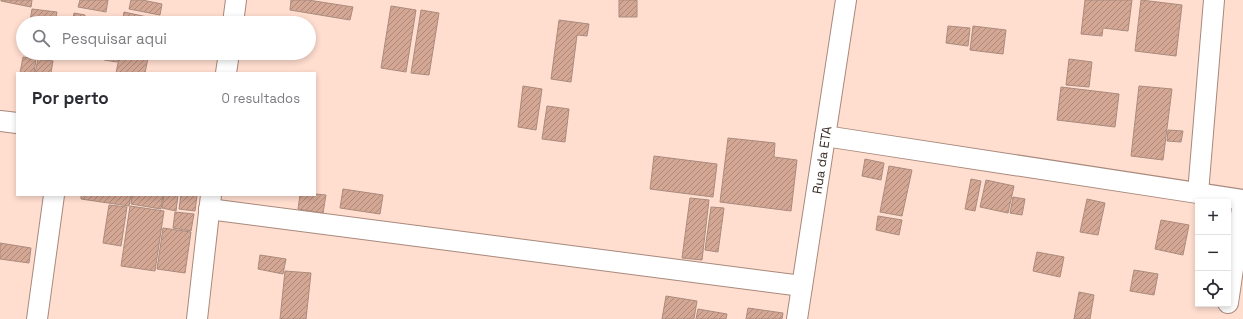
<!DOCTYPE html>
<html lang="pt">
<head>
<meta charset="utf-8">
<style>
	body { margin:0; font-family:"Space Grotesk",sans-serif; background:#f2f2f3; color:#2b2b33 }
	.controls { position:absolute; right:12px; bottom:12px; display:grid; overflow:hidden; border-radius:0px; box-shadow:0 2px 6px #0003 }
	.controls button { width:36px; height:36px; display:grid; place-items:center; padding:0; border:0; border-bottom:1px solid #e1e1e2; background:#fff; color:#2b2b33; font:20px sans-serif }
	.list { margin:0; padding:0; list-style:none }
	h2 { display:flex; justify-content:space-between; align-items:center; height:52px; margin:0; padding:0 16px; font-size:17px }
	h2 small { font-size:13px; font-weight:400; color:#7c7c81 }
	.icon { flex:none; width:22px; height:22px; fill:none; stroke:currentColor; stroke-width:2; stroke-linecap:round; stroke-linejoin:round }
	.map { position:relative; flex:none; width:1243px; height:319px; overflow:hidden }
	.search { position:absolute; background:#fff; box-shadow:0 2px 6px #0003; left:16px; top:16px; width:300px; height:44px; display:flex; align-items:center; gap:10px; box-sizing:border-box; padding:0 14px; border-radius:22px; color:#7c7c81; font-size:15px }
	.panel { position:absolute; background:#fff; box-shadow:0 2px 6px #0003; left:16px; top:72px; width:300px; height:124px; border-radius:0px }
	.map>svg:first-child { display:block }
	.building { fill:url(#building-hatch); stroke:#aa8b7e }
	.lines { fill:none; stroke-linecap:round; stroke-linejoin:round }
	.minor-casing { stroke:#a8897c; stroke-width:22 }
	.minor { stroke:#fff; stroke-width:20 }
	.labels { text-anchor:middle; stroke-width:3; stroke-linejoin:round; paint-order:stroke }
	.street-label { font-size:13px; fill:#382b26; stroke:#fff }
</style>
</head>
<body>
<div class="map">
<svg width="1243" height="319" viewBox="0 0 1243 319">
	<defs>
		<pattern id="building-hatch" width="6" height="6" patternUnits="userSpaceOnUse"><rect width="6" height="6" fill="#d4a795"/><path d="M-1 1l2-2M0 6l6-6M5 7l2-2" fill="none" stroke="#ad8879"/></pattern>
	</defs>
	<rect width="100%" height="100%" fill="#ffddcf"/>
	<path class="building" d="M1,0H32L31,7L1,1Z
		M80,0H108L106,12L78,7Z
		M131,0H142L162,4L160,15L129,9Z
		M291,0H308L353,7L350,20L290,10Z
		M619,0H637V17H619Z
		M1085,0H1132L1128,31L1103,28L1102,36L1081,34Z
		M1141,0L1182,5L1176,56L1135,51Z
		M391,6L416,10L406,72L381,68Z
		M32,9L57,12L55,23L30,21Z
		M421,10L439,13L429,75L411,73Z
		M124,12L161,20L160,23H122Z
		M74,13L85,15L84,23H72Z
		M559,20L589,24L587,36L577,35L571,82L551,79Z
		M948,26L970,28L968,46L946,43Z
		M973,26L1006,30L1003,54L970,50Z
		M105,53H119L117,62L104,60Z
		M120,53H149L145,73H116Z
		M155,53H170L169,59L154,57Z
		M23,57L36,59L34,73H20Z
		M38,59L53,61L51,73H35Z
		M1069,59L1092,62L1089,87L1066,85Z
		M523,86L542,89L536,130L518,127Z
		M1139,86L1172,89L1163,160L1131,156Z
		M1061,87L1119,94L1115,127L1057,120Z
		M547,106L569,109L565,142L542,139Z
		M1168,130L1183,131L1181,142L1167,141Z
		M728,138L775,143L774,157L797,160L791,211L720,202Z
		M654,156L717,164L713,197L650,189Z
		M865,159L884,163L881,180L862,176Z
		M889,166L912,170L902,216L880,212Z
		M971,179L981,181L975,211L965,209Z
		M986,180L1014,186L1008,213L980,207Z
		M343,189L383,195L380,214L340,208Z
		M315,194L326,195L323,213L298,209L300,195H315Z
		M81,195H131L129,206L81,199Z
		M132,195H163L161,209L131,204Z
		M164,195H178L176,211L162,208Z
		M181,195H197L195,211L179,209Z
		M1013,197L1025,199L1022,215L1010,213Z
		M690,198L709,200L702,260L682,258Z
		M1087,199L1105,203L1098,235L1080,232Z
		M109,205L127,207L121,246L103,243Z
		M130,206L164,211L155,271L121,266Z
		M711,207L724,208L718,252L705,250Z
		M175,212L194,214L191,231L173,228Z
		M878,216L902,220L899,235L876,230Z
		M1161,220L1189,225L1183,255L1155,249Z
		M163,228L191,232L185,273L157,269Z
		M0,243L31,248L29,263L0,259Z
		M1037,252L1064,257L1060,277L1033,271Z
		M260,255L286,259L283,274L258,269Z
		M1134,270L1158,274L1154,295L1130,291Z
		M285,271L311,273L306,319H280Z
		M1079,292L1094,295L1090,319H1074Z
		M666,296L697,301L694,319H662Z
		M748,308L783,313L782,319H746Z
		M698,309L727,314L726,319H696Z"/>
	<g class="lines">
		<g class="minor-casing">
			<g id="minor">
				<path d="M233,23L236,0"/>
				<path d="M226,73L229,53"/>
				<path d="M0,121L17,123"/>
				<path d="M825,136L1243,200"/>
				<path d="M1198,193L1214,0"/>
				<path d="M209,209L802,286"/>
				<path d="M1228,303L1243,201"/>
				<path d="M37,319L54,195"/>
				<path d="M197,319L211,195"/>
				<path id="s1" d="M797,319L846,0"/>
			</g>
		</g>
		<use href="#minor" class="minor"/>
	</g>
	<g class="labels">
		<g class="street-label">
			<text dy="5" stroke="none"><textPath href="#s1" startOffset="161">Rua da ETA</textPath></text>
		</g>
	</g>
</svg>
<div class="controls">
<button>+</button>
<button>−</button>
<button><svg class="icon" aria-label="locate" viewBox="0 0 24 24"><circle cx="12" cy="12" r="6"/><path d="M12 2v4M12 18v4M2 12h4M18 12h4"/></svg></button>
</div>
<div class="search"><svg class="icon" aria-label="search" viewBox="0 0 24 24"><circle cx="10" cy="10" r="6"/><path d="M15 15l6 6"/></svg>Pesquisar aqui</div>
<section class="panel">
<h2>Por perto<small>0 resultados</small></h2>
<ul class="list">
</ul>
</section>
</div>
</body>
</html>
